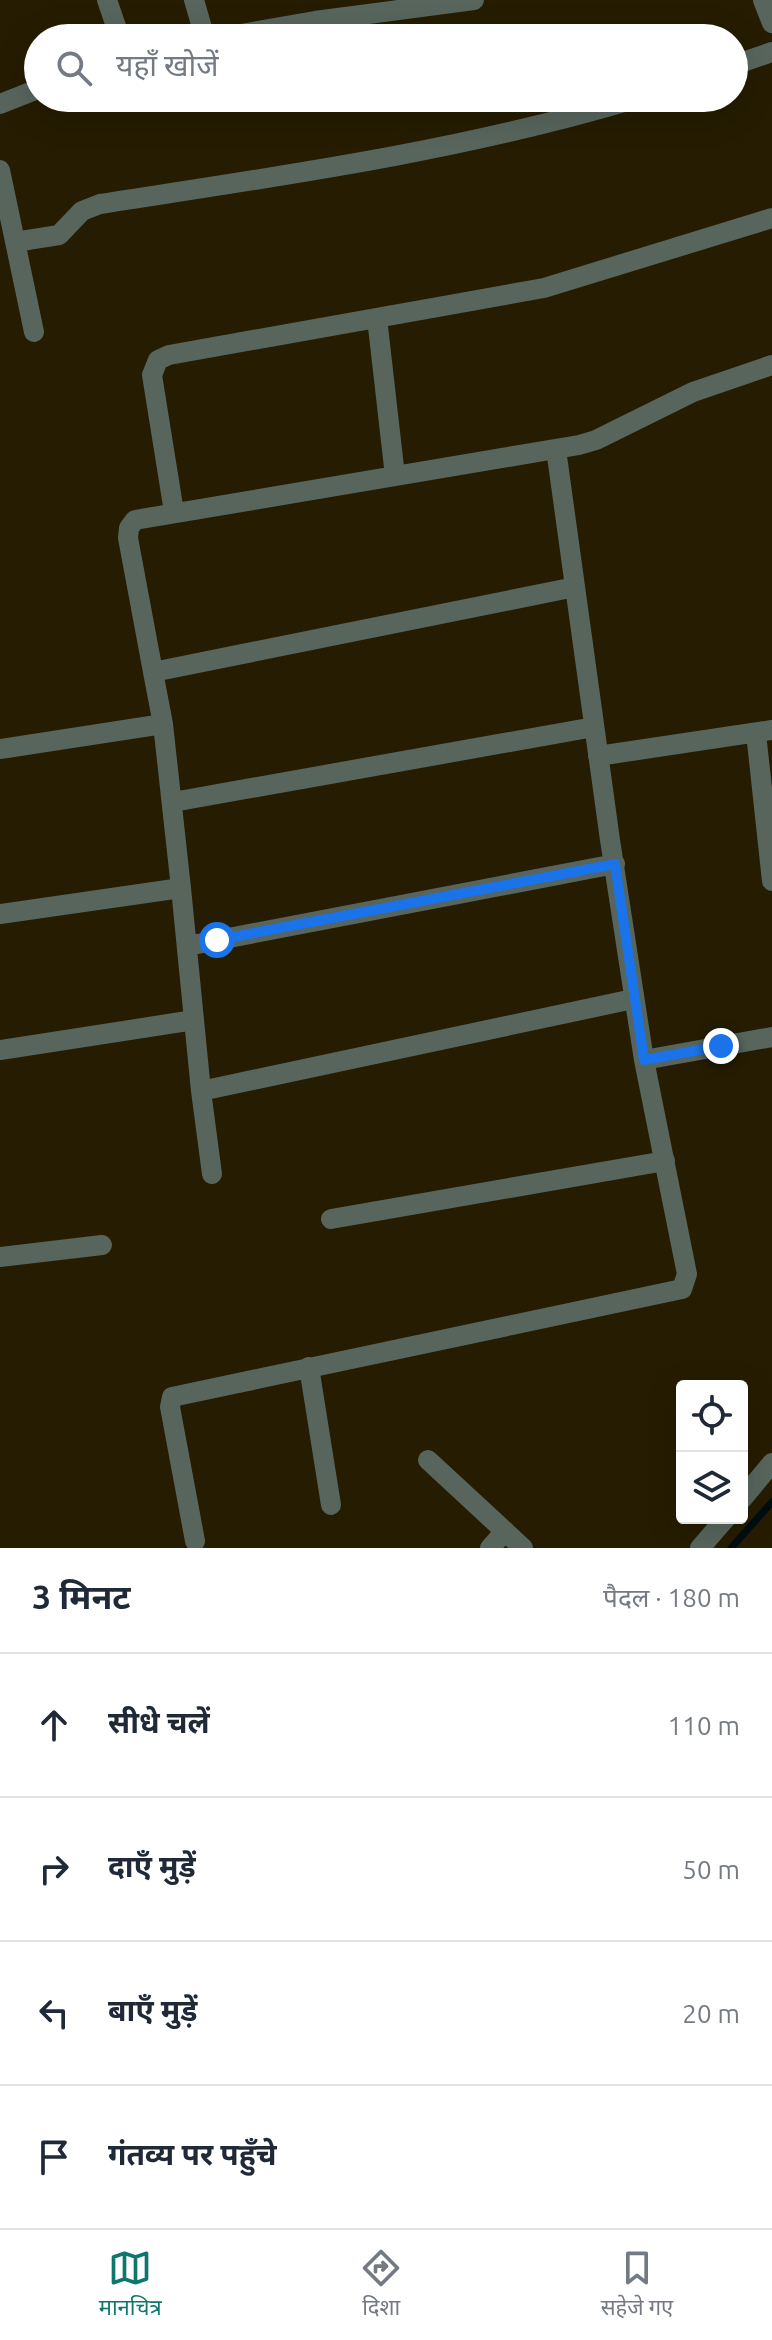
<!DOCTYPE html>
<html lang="hi">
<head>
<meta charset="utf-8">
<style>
	body { margin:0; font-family:Ubuntu,"Noto Sans Devanagari",sans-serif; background:#f6f6f7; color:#1f2937 }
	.controls { position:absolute; right:24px; bottom:24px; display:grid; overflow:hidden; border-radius:8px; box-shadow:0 8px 32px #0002 }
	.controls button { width:72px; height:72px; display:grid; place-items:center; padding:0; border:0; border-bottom:2px solid #e0e1e3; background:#fff; color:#1f2937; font:40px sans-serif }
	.stop { position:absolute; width:24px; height:24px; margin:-18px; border:6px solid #1a73e8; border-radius:50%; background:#fff }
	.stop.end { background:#1a73e8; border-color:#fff; box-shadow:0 2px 8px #0008 }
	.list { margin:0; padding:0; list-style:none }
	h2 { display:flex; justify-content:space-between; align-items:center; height:104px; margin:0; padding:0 32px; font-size:34px }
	h2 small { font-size:26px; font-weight:400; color:#747a83 }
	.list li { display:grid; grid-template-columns:52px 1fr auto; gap:24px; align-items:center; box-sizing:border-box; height:144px; padding:0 32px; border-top:2px solid #e0e1e3 }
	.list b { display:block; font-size:30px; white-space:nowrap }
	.list em { font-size:26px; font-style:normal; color:#747a83 }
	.icon { flex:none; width:44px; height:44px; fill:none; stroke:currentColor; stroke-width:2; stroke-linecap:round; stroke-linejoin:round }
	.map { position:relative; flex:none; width:772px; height:1548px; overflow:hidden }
	.search { position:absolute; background:#fff; box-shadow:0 8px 32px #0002; left:24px; right:24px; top:24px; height:88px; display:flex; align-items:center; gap:20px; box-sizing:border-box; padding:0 28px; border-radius:44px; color:#747a83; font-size:30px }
	.sheet { height:680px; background:#fff }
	nav { display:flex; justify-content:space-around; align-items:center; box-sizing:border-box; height:112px; border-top:2px solid #e0e1e3; background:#fff; font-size:22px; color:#747a83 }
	nav a { display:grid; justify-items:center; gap:4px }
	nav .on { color:#0f766e }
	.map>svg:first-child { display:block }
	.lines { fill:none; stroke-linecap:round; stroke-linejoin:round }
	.stream { stroke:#000d10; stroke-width:7 }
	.minor { stroke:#57655d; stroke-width:20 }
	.route { stroke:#1a73e8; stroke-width:10 }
</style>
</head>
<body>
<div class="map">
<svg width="772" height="1548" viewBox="0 0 772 1548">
	<rect width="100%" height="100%" fill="#251c01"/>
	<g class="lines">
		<path class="stream" d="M731,1548L772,1502"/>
		<path class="minor" d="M107,0L120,38
			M194,0L205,38
			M763,0L772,23
			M218,38L315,21L474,0
			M734,65L772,52
			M0,104L38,89
			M0,170L34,332
			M15,242L59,235L82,211L100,204C281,176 462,151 638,98
			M377,318L395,476
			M556,449L610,840L644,1060L772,1037
			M174,512L152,375L158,360L169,355L544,288L772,218
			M153,672L128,538L129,528L135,520L579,445L596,440L693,392L772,365
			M756,733L772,881
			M0,749L163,724
			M598,756L772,730
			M173,802L594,727
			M181,888L163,724L153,672L575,587
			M0,914L181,888L201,1091
			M187,946L615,864
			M0,1050L194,1020
			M212,1174L201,1091L633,999
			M331,1219L665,1161
			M0,1257L102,1245
			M309,1367L331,1505
			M428,1460L523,1548
			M742,1499L772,1463
			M195,1541L170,1407L172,1397L682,1289L687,1274L644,1060
			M490,1548L505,1531
			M700,1548L726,1518"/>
	</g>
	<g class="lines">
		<path class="route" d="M217,940L615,864L644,1060L721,1046"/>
	</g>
</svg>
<div class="controls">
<button><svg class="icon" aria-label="locate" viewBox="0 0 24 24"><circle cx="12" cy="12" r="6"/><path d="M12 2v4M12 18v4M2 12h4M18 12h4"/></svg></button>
<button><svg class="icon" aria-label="layers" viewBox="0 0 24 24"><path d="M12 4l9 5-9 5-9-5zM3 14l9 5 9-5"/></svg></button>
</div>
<div class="stop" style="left:217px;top:940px"></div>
<div class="stop end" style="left:721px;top:1046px"></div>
<div class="search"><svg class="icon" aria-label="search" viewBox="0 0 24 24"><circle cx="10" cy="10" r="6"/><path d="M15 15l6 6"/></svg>यहाँ खोजें</div>
</div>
<section class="sheet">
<h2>3 मिनट<small>पैदल · 180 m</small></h2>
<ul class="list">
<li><svg class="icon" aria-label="ahead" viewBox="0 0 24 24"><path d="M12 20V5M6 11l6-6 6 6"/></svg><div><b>सीधे चलें</b></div><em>110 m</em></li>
<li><svg class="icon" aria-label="right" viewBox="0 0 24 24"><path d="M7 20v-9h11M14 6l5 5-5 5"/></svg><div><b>दाएँ मुड़ें</b></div><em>50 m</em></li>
<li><svg class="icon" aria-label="left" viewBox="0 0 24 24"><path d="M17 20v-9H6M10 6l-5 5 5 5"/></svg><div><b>बाएँ मुड़ें</b></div><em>20 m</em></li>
<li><svg class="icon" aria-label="arrive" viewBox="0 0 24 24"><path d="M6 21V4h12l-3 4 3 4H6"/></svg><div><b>गंतव्य पर पहुँचे</b></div></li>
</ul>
</section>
<nav>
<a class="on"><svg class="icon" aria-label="map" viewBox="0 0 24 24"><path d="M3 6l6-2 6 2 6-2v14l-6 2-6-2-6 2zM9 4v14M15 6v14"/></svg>मानचित्र</a>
<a><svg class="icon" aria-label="directions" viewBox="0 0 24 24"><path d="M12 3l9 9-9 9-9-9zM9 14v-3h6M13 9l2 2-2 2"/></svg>दिशा</a>
<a><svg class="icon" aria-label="saved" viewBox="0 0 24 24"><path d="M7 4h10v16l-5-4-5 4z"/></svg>सहेजे गए</a>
</nav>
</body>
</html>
